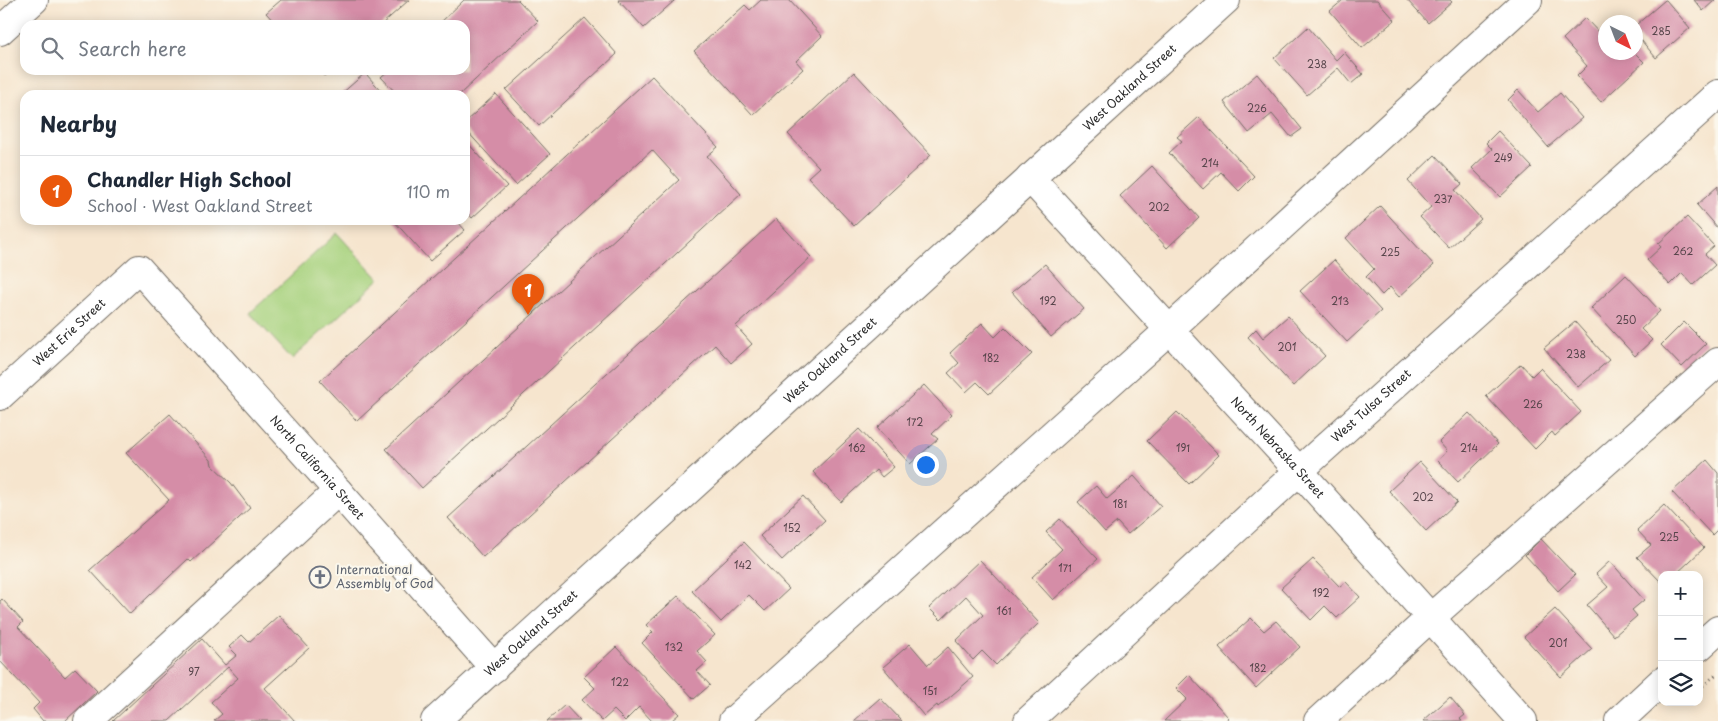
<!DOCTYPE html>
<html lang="en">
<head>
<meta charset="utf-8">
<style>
	body { margin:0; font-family:"Playpen Sans",sans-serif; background:#f6f6f7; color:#1f2937 }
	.controls { position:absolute; right:15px; bottom:15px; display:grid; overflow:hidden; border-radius:10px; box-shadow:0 2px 12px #0003 }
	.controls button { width:45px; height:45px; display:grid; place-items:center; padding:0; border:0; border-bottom:1px solid #e0e1e3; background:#fff; color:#1f2937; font:25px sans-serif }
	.compass { position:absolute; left:1598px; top:15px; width:45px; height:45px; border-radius:50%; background:#fff; box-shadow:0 2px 12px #0003; rotate:138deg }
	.you { position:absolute; left:925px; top:464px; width:18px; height:18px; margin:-12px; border:4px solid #fff; border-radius:50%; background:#1a73e8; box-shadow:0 0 0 8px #1a73e833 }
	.badge { display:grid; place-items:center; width:32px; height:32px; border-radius:50%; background:#ea580c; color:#fff; font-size:16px; font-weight:700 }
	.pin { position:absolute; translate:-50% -41px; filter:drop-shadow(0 1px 2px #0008) }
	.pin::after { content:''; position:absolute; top:26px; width:18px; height:15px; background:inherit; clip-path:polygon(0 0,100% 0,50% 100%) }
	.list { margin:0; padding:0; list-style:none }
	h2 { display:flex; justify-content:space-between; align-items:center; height:65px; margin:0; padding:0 20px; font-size:21px }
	h2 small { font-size:16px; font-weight:400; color:#747a83 }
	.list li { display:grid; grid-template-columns:32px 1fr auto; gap:15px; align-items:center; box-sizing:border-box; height:70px; padding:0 20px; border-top:1px solid #e0e1e3 }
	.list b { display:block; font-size:19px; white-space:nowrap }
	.list p { margin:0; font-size:16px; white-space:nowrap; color:#747a83 }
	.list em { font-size:16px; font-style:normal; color:#747a83 }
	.icon { flex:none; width:28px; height:28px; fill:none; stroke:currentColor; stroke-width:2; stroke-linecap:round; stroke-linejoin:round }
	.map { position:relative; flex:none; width:1718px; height:721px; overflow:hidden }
	.search { position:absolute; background:#fff; box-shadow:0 2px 12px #0003; left:20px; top:20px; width:450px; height:55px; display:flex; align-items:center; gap:12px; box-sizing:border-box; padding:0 18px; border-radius:15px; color:#747a83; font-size:19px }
	.panel { position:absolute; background:#fff; box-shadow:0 2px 12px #0003; left:20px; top:90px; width:450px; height:135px; border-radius:15px }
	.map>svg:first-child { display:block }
	.green { fill:#a7d27e; stroke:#697e54 }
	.building { fill:#d58da7 }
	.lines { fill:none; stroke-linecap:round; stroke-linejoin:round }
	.minor-casing { stroke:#726c64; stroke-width:30 }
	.path { stroke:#726c64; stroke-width:3; stroke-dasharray:1 4; stroke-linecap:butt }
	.minor { stroke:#fff; stroke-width:28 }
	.labels { text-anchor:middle; stroke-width:4; stroke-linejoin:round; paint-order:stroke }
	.number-label { font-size:10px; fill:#56444a }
	.street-label { font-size:12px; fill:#2b2b2b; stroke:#fbf7ec }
	.worship-label { font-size:12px; fill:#5b616d; stroke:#fbf7ec; text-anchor:start }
</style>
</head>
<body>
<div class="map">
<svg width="1718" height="721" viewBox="0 0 1718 721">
	<rect width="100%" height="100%" fill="#fbf7ec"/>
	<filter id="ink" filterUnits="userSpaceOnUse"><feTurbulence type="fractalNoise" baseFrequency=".02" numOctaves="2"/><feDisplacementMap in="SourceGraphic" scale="10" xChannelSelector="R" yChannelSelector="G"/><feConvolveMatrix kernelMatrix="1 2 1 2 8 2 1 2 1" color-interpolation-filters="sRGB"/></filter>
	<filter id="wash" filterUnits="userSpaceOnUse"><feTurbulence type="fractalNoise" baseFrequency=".0096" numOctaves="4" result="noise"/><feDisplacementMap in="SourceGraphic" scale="20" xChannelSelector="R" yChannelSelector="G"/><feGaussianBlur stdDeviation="1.12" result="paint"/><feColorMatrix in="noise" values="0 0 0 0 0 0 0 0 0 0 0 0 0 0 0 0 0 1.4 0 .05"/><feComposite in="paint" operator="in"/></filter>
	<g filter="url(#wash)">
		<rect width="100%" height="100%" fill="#f6e5ce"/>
		<path class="green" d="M337,233L379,279L292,359L250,313Z"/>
		<g id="blocks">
			<path class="building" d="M281,0H409L381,25H277L266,13Z
				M464,0H518L538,21L459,95H398L381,77L389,70H465V25H438Z
				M618,0H675L644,28Z
				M761,0H789L822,36L796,61L803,69L753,115L694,51L745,5L750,10Z
				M1343,0H1377L1395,20L1362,48L1330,11Z
				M1407,0H1450L1452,2L1428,23Z
				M1665,0H1666L1690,28L1656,58L1636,34V25Z
				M1694,0H1715L1703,11Z
				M585,18L617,54L539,126L506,90Z
				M1585,18L1606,40V52H1634L1644,62L1601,102L1577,76L1587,66L1563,39Z
				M1308,27L1336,60L1344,52L1363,74L1351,84L1338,68L1307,95L1274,58Z
				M319,70H331L324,76Z
				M854,72L931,155L854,226L808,177L819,167L788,134Z
				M365,73L385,95H340Z
				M1257,74L1302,129L1291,137L1272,114L1249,133L1224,102Z
				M652,76L718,147L707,156L741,194L422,488L386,449L679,180L652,150L357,421L320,381Z
				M1518,90L1538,112L1560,93L1582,118L1548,147L1508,100Z
				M496,94L550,154L516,185L465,129V122Z
				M1199,117L1254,176L1239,191L1221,172L1203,189L1169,153L1182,141L1177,137Z
				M1498,131L1532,167L1500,197L1472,168L1492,149L1486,143Z
				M465,140L507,186L472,218L465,210Z
				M1435,155L1462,184L1455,190L1481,219L1449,248L1420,217L1431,207L1408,181Z
				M1152,166L1199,218L1167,248L1120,196Z
				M1718,186V229L1697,205Z
				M1380,206L1434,265L1399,297L1390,287L1382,295L1366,277L1374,269L1346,238Z
				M1687,217L1714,246L1705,254L1715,265L1693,285L1682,273L1670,285L1647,260L1661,247L1658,244Z
				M776,219L811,257L736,326L752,344L731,363L715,345L483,557L448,518Z
				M393,220H456L465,230L430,261Z
				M1334,260L1381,311L1347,342L1300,291Z
				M1045,264L1084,309L1051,337L1012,292Z
				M1626,275L1660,311L1641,329L1652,340L1635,356L1591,308Z
				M1288,316L1325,356L1293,386L1248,337L1256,329L1263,338Z
				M1575,322L1609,360L1578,387L1544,348Z
				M1684,322L1706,344L1682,367L1661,345Z
				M982,323L995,337L1005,327L1032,354L989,394L977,382L966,392L948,373L959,363L950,353Z
				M1521,364L1532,376L1540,368L1581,412L1555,436L1552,432L1535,449L1486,396Z
				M924,385L952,415L932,434L938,439L910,464L877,428Z
				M1177,412L1219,455L1189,484L1147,441Z
				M1469,413L1498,444L1458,482L1438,461L1447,451L1439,442Z
				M170,414L211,460L212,465L231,483L250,508L191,562L188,559L130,614L90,570L169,500L126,453Z
				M859,429L894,467L882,477L876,470L841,502L813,472Z
				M1707,460L1718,473V529L1712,535L1672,492Z
				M1420,462L1457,502L1426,531L1389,491Z
				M1134,476L1161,506L1128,534L1117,522L1105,532L1078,502L1096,486L1107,499Z
				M803,496L825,520L782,560L760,536Z
				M1664,505L1704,548L1675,575H1662V583L1637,557L1651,545L1637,530Z
				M1060,519L1098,559L1053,600L1032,577L1062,549L1046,532Z
				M1541,539L1575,575L1558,591L1525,555Z
				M744,542L789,589L765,611L749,595L721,622L692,591Z
				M1313,559L1340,587L1346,582L1360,597L1337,618L1325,606L1311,620L1281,588Z
				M980,560L1039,623L996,665L982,651L973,660L956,641L983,615L966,596L941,620L929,608Z
				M1610,561L1644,600L1632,610L1637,616L1614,636L1587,605L1608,587L1596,574Z
				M678,596L715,635L697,651L707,662L697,671L710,685L694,699L642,643L653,632L646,625Z
				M2,599L23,622L18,627L65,677L75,668L97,691L65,721H43L33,709L39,703L0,661V601Z
				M1555,609L1592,649L1561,677L1524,637Z
				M279,615L309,648L265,688L295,721H214L222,714L211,702L238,678L228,667L169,721H113L202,639L225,665L237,655L229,647L242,635L249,642Z
				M1251,618L1264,631L1276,621L1300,647L1256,688L1219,647Z
				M910,644L928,665L948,647L973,677L938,707L937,705L924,716L883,667Z
				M616,647L679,714L671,721H652L639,707L625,721L614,710L602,721L582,700L595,688L584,677Z
				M1189,675L1229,718L1225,721H1164L1187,699L1176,688Z
				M1450,697L1465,715L1460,719L1462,721H1423Z
				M880,698L902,721H854Z
				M565,705L580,721H547Z"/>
		</g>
	</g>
	<g filter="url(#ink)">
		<use href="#blocks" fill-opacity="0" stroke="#726c64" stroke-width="1"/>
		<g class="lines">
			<g class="minor-casing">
				<g id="minor">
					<path d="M0,31L34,0"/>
					<path id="s1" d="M1030,178L1299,471L1523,721"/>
					<path id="s2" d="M0,396L139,269L338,491L494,668"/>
					<path d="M1699,647L1718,630"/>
					<path d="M88,721L338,491"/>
					<path id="s3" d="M435,721L1226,0"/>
					<path d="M733,721L1169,330L1528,0"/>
					<path id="s4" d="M1028,721L1299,471L1718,94"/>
					<path d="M1318,721L1418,629L1718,362"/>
					<path d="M1619,721L1662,681"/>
				</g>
			</g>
			<path class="path" d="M1699,689L1718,673"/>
			<use href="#minor" class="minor"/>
		</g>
	</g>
	<defs>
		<g id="church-ring" transform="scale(1.125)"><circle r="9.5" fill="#fbf7ec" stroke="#6b7280" stroke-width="1.5"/><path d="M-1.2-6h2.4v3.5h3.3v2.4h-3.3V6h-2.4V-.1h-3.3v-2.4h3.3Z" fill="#6b7280"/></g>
	</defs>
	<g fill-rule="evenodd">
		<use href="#church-ring" x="320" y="577"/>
	</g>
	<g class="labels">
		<g class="number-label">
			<text x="1661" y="35">285</text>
			<text x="1317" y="68">238</text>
			<text x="1257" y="112">226</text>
			<text x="1503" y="162">249</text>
			<text x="1210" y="167">214</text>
			<text x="1443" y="203">237</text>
			<text x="1159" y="211">202</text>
			<text x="1683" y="255">262</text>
			<text x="1390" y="256">225</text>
			<text x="1048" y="305">192</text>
			<text x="1340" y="305">213</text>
			<text x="1626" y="324">250</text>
			<text x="1287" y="351">201</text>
			<text x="1576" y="358">238</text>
			<text x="991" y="362">182</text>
			<text x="1533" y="408">226</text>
			<text x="915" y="426">172</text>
			<text x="857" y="452">162</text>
			<text x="1183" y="452">191</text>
			<text x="1469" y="452">214</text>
			<text x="1423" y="501">202</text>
			<text x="1120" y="508">181</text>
			<text x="792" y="532">152</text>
			<text x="1669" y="541">225</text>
			<text x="743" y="569">142</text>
			<text x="1065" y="572">171</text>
			<text x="1321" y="597">192</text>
			<text x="1004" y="615">161</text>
			<text x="1558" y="647">201</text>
			<text x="674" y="651">132</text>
			<text x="1258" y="672">182</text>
			<text x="194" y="676">97</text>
			<text x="620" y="686">122</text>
			<text x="930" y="695">151</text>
		</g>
		<g class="street-label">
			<text dy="4" stroke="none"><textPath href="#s3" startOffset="940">West Oakland Street</textPath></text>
			<text dy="4" stroke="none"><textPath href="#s2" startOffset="94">West Erie Street</textPath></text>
			<text dy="4" stroke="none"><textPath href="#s3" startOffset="535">West Oakland Street</textPath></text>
			<text dy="4" stroke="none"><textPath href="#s4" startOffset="466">West Tulsa Street</textPath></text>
			<text dy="4" stroke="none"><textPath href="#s1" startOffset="366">North Nebraska Street</textPath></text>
			<text dy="4" stroke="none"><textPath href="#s2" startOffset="455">North California Street</textPath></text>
			<text dy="4" stroke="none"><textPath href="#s3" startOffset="130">West Oakland Street</textPath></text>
		</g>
		<g class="worship-label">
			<text x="336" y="574">International<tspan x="336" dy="14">Assembly of God</tspan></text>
		</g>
	</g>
</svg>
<div class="controls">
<button>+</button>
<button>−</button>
<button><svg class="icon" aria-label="layers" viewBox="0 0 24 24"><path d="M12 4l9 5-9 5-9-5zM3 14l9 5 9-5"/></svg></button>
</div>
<svg class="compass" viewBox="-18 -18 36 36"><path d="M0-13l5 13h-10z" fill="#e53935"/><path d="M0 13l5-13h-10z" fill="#747a83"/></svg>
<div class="you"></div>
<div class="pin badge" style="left:528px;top:315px">1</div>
<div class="search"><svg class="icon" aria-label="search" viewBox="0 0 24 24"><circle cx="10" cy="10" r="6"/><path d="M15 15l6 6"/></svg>Search here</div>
<section class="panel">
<h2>Nearby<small></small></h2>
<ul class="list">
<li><span class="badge">1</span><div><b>Chandler High School</b><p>School · West Oakland Street</p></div><em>110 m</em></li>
</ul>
</section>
</div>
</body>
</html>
